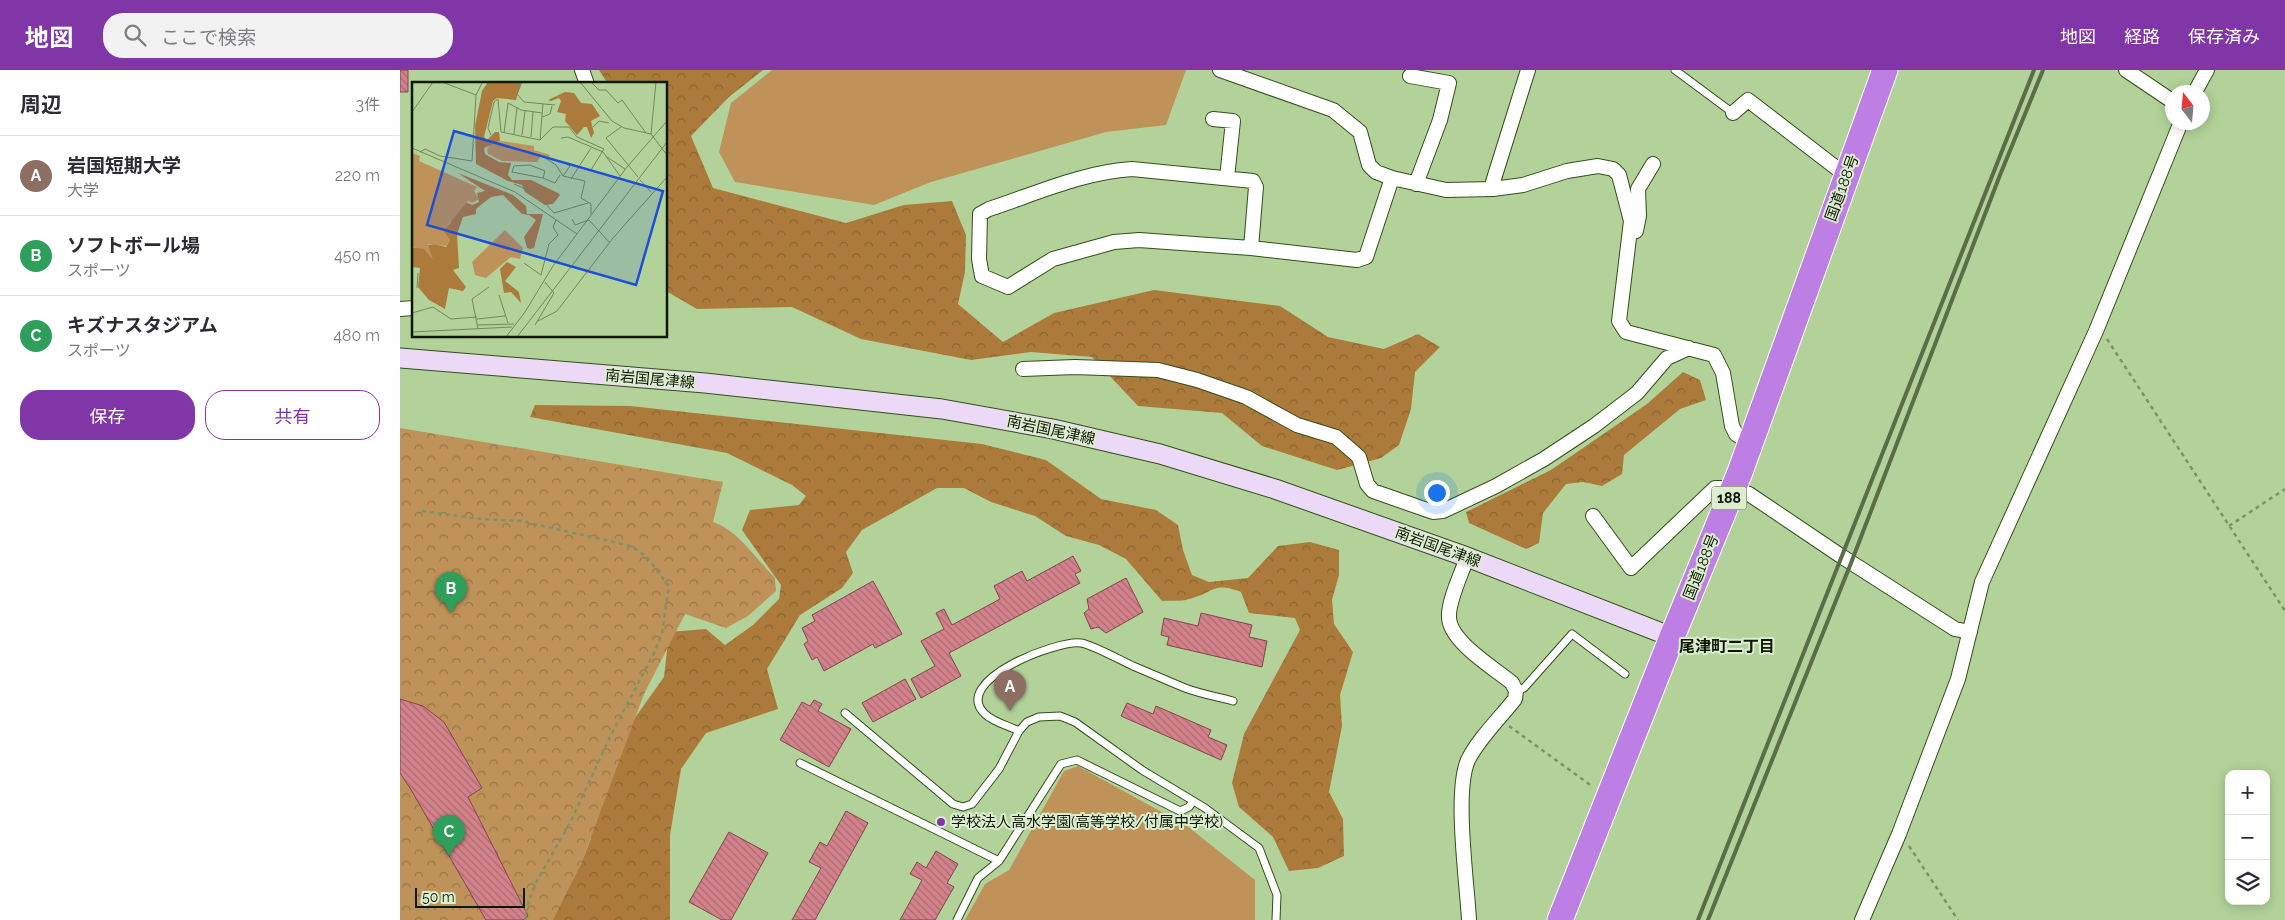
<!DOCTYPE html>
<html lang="ja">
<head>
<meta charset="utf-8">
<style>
	body { margin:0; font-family:Raleway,"Noto Sans JP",sans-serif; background:#f2f2f3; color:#2b2b33 }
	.controls { position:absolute; right:15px; bottom:15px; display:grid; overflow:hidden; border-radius:10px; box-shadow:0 2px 12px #0003 }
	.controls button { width:45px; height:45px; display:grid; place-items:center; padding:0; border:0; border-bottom:1px solid #e1e1e2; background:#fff; color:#2b2b33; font:25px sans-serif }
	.compass { position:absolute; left:1765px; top:15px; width:45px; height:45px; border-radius:50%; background:#fff; box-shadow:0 2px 12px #0003; rotate:344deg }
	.scale { position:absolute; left:15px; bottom:12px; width:110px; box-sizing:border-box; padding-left:5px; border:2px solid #0e1904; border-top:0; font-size:14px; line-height:18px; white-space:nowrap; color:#0e1904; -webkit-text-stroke:4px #dcedd0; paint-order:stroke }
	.you { position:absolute; left:1036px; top:422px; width:18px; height:18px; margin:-12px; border:4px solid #fff; border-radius:50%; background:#1a73e8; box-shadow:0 0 0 8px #1a73e833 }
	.badge { display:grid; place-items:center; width:32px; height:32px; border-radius:50%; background:#8136a8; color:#fff; font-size:16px; font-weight:700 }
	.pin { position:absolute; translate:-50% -41px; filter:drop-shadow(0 1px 2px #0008) }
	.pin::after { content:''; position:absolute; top:26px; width:18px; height:15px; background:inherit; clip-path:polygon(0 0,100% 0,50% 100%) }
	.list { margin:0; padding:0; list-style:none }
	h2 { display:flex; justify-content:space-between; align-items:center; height:65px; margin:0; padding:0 20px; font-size:21px }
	h2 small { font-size:16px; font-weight:400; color:#7c7c81 }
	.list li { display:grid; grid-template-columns:32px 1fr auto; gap:15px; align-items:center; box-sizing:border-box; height:80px; padding:0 20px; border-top:1px solid #e1e1e2 }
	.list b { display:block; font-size:19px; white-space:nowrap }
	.list p { margin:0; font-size:16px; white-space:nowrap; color:#7c7c81 }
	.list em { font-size:16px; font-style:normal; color:#7c7c81 }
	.actions { display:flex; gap:10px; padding:15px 20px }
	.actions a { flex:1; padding:11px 0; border:1px solid #8136a8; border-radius:20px; text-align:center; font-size:18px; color:#8136a8 }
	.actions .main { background:#8136a8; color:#fff }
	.icon { flex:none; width:28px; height:28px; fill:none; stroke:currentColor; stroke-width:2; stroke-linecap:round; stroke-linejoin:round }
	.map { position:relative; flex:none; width:1885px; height:850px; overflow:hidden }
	header { display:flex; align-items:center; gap:30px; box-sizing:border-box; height:70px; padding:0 25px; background:#8136a8; color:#fff }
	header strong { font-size:24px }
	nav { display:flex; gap:28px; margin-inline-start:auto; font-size:18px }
	.search { width:350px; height:45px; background:#f2f2f3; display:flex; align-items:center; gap:12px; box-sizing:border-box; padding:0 18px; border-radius:20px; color:#7c7c81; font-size:19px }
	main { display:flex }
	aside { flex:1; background:#fff }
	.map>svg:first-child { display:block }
	.grass { fill:#be9259 }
	.forest { fill:url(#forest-crowns) }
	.park { fill:url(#park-crowns) }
	.building { fill:url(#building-back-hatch); stroke:#82454d }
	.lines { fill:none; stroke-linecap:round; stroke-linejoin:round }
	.lane-casing { stroke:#344e1a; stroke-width:9 }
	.street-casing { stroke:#344e1a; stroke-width:16 }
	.secondary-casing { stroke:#344e1a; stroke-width:21 }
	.highway-casing { stroke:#fff; stroke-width:27 }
	.path { stroke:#7b9467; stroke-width:2.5; stroke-dasharray:4 4; stroke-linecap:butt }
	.lane { stroke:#fff; stroke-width:7 }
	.street { stroke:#fff; stroke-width:14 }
	.secondary { stroke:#ebd9f7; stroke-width:19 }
	.highway { stroke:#bd7fe3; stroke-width:25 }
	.rail { stroke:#596d48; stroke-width:4 }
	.poi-dot { fill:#8136a8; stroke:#dcedd0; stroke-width:2 }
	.labels { text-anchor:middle; stroke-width:4; stroke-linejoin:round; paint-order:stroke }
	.shield { fill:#dcedd0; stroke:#4c5941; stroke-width:1 }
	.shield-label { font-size:14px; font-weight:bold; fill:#0e1904 }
	.street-label { font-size:15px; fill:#0e1904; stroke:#dcedd0 }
	.poi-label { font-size:15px; fill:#0e1904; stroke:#dcedd0; text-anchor:start }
	.neighbourhood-label { font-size:16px; font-weight:bold; fill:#0e1904; stroke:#dcedd0 }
	.inset-road { fill:none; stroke:#70885d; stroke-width:1 }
	.view { fill:#1d4ed8; fill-opacity:0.15; stroke:#1d4ed8; stroke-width:2.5 }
	.inset-edge { fill:none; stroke:#0e1904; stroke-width:2.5 }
</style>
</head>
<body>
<header>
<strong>地図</strong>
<div class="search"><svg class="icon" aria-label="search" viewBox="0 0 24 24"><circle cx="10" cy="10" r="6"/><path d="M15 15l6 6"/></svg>ここで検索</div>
<nav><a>地図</a><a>経路</a><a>保存済み</a></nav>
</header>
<main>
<aside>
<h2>周辺<small>3件</small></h2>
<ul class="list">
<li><span class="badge" style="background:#8d6e63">A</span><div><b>岩国短期大学</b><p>大学</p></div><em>220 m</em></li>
<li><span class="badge" style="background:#2e9e5b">B</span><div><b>ソフトボール場</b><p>スポーツ</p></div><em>450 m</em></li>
<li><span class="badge" style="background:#2e9e5b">C</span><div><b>キズナスタジアム</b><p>スポーツ</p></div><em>480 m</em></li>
</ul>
<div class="actions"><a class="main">保存</a><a>共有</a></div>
</aside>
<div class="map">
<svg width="1885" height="850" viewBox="0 0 1885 850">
	<defs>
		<pattern id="forest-crowns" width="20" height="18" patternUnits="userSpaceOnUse" patternTransform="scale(1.25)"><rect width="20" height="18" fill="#ac7b3c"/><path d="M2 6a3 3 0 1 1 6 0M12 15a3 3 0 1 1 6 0" fill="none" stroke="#8a6430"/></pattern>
		<pattern id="park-crowns" width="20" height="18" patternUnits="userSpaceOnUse" patternTransform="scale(1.25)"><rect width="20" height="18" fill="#be9259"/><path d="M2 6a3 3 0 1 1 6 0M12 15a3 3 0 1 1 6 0" fill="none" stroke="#997647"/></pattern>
		<pattern id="building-back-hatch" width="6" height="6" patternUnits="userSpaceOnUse" patternTransform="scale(1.25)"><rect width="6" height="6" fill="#d3828c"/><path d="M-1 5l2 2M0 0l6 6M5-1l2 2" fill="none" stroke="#aa6a70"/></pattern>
	</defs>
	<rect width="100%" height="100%" fill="#b2d299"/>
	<path class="grass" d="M372,0H786L766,55L706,62L531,112L474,135L335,112L319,82L331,33Z
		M678,696L787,756L855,810V850H565L585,814L609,800L664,701Z"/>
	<path class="forest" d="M199,0H363L329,27L291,66L313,118L446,153L504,135L552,131L566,165L565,202L558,234L603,272L654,243L754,220L880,236L928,267L984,279L1018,264L1040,277L1015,302L1011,339L999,375L981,388L937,400L862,376L822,343L738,336L692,287L631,282L571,290L461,269L392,237L297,239L266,221V14H208Z
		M1283,302L1300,310L1306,330L1280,339L1224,385L1222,404L1202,416L1183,412L1166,414L1143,443L1139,473L1126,479L1069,453L1066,442L1151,400L1247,334Z
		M135,335L230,336L582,374L646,390L701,429L756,440L778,455L783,480L792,505L809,512L848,508L878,476L910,472L939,480V505L932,530L934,554L953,582L940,625L942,656L929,722L943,749L944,786L918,798L889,801L873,767L839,737L832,713L844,664L900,560L895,548L849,543L841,522C813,511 814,523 789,529C781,532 770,530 762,531L726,489L699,475L666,466L635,446L591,432L564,418H537L462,460L446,482L453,503L442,518L400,545L367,599L378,639L306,663L281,699L270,765V850H149L181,794L191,768L179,704L229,656L264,607L269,562L306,559L325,575L353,555L379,529L381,515L342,460L350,440L399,435L406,426L392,415L327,383L130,347Z"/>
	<path class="park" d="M0,358L323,412L313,452C339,461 356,489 375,508L376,521L348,546L326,558L285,544L244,624L181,794L153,850H0Z"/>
	<path class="building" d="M0,0H8V22H0Z
		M673,486L681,501L675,504L680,513L549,583L561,606L521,628L511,609L535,596L521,571L544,559L536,543L544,539L552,555L600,529L594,516L622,501L627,511Z
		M726,508L743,542L706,563L698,557L691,559L684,543L689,539L687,529Z
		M473,511L502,564L475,578L473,574L424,601L417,587L412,590L404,574L408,571L402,558L415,551L412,545Z
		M801,543L852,555L849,567L867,571L862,597L767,575L769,567L761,565L764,548L798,556Z
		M505,609L516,629L473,652L462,633Z
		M0,629L23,636L44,652L82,718L68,727L128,846L123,850H86L10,718L0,703Z
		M414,630L422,634L418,641L451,659L429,697L380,670L402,632L410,636Z
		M727,633L753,644L756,636L811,660L808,667L827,675L821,690L721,646Z
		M446,741L468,753L415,850H392L421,798L409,792L420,772L427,776Z
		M329,762L368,783L331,850H322L289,832Z
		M536,781L558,794L547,813L554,817L535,850H500L522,810L510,804L517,792L526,798Z"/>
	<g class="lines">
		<g class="lane-casing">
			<path id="lane" d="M1275,0L1333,43
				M1116,621L1124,618L1172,564L1225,604
				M445,643L553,734L563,737L572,734L599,699L619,661L627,652L639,647L660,646L675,652L742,700L805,738L859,778L877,825L876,850
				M619,661C609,656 593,652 585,644C550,611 656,570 681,573C693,575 720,590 733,596C750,603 768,611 785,618C801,624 818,627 833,631
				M400,693L599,791L578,808L557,850
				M599,791L661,694L677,690L780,741L789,737L793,731"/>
		</g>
		<g class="street-casing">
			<path id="street" d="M182,0L187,14
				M820,0L933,40L960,62L969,95L976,102L992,108L1046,120L1093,119L1123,115L1167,101L1198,96L1213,99L1219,105L1231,151L1219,251L1226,262L1314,285L1323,303L1332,356L1336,364L1350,373
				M1726,0L1772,31
				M1010,6L1049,13L1040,50L1016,114
				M1795,22L1807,0
				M1333,43L1348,30L1439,100L1447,104
				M813,49L833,51L827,108
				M732,99L853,111L856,117L851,178L739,170L714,172L653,189L608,217L582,206L579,189L580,144L589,139C635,124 683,102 732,99Z
				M1093,119V112L1128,0
				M1236,161L1239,146L1238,119L1253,94
				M851,178L957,190L966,187L992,108
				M0,239L14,238
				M623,299L675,297L758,300L797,310L846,327L897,355L936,367L959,387L967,414L973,421L1033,442L1043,441L1096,416L1144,389L1194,356L1237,323L1267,288L1289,278
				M1193,446L1231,498L1315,418H1333L1349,424L1441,486L1555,559L1570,562
				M1067,487C1062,503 1048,531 1049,547C1049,571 1094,598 1112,613L1116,621L1115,629C1100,648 1079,668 1068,690C1054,722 1067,812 1069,850
				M1462,850L1499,764L1558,609L1582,512L1696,261L1781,52"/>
		</g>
		<g class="secondary-casing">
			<path id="secondary" d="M0,288L305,313L542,339L653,359L760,384L875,419L1067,487L1272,567"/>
		</g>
		<g class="highway-casing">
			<path id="highway" d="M1160,850L1272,567L1340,402L1485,0"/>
		</g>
		<path class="path" d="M1707,269L1885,541
			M22,441L81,449L121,451L231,476L246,486L269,516L262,563L255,581L210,667L170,753L135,814L127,837L125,850
			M1829,456L1885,419
			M1109,656L1193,717
			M1509,776L1558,850"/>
		<use href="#lane" class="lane"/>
		<use href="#street" class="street"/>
		<use href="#secondary" class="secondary"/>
		<use href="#highway" class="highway"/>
		<path class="rail" d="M1298,850L1634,0
			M1308,850L1451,493L1600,105L1643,0"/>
	</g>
	<circle class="poi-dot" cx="541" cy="752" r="5"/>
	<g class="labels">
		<rect class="shield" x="1311.5" y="416.5" width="35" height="23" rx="4"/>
		<g class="shield-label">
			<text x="1329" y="433">188</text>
		</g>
		<g class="street-label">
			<text transform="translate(1442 118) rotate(-70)" y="5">国道188号</text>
			<text transform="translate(250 309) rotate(5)" y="5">南岩国尾津線</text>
			<text transform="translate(651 360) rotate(12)" y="5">南岩国尾津線</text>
			<text transform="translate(1038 477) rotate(20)" y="5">南岩国尾津線</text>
			<text transform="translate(1301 497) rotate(-68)" y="5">国道188号</text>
		</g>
		<g class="poi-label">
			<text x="551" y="757">学校法人高水学園(高等学校/付属中学校)</text>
		</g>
		<g class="neighbourhood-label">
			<text x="1327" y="582">尾津町二丁目</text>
		</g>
	</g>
	<g transform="translate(12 12)">
		<rect width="255" height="255" fill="#b2d299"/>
		<path d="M89,59L122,64V68L138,73L136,76L130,73L125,80L90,79L76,72L75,68L78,63ZM93,148L111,166L108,177L99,175L74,196L63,193L60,180Z" fill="#be9259"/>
		<path d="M76,0H109L104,18L85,16L81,19L72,55L75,58L83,50H87L88,59L72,66L73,72L87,80L99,81L96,93L100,98H119L146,111L148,113L141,122L133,123L113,110L110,103L96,99L64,82L63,44L70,9ZM153,10L162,11L169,21L180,22L188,34L179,39L182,51L179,56L175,45H172L165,53L153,39L154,32L145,30L149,19L147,16L139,19L136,18ZM46,91L101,113L114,124L115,132H131L122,166L118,167L115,166L112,155L124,138L117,133L110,132L91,113L79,115L64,127V132L51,135L45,152L47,186L41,188L54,205L51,209L37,206L33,227L17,218L6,205L8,186L0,185V166L22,162L34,165L38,158L31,149L39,140L40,133L54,120L60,123L67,120L65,111L73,109ZM95,180L104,185L93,199L107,210L109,221L99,210L92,211L88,187Z" fill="#ac7b3c"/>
		<path d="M0,71L8,74L7,79L65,105L62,109L67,117L60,121L56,119L31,149L38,158L34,164L16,162L21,178L12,167L0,165Z" fill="#be9259"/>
		<path class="inset-road" d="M30,0L64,13M110,0L105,12L112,20L143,23M168,0L200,39L212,46L239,52L255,73M180,1L187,8H194L206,21L210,18L234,51M0,30L21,0M130,35L138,32L140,24M181,45L187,39L197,41M209,45L194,56L226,95M92,51L96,21L109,28L130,31M102,52L105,25M239,52L244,0M79,53L76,46L82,20L86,17L89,50L128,58M110,53L113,29M119,55L121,30M149,56L156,55L191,70L208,94M128,58L141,45H157L165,55L192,67L179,88M128,58L131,22M0,66L103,110L165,152M8,70L13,67L28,74L60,79L64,13L70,1M130,74L144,83L151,94L173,99L169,116L179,122V132M195,75L213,87M118,83L133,89L131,96L100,90L102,84ZM151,94L158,84L154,82M131,96L143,101L148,93M159,97L179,66M228,98L239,110M102,102L125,112L142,131L176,121M160,137L163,143L177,138L198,161M112,181L129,193M129,193L137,162L146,153L141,145L144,138M5,206L6,191M87,213L96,241M0,231L21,225L39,237L65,235M65,237L93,234M126,239L145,229L201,156L255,95M66,243L102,242M123,243L142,211L133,200M66,247L60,217L77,205M0,250L100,245M94,255L113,230L141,184L215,85L255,39M105,255L255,60"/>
		<path class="view" d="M42,49L251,109L224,203L15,143Z"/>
		<rect width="255" height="255" class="inset-edge"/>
	</g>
</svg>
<div class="controls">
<button>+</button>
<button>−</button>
<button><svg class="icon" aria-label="layers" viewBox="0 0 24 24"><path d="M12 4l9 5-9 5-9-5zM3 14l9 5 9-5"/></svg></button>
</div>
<svg class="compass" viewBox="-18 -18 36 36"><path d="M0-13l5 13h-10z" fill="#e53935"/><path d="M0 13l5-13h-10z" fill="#7c7c81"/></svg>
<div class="scale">50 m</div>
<div class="you"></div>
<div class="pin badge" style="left:610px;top:641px;background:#8d6e63">A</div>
<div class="pin badge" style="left:51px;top:543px;background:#2e9e5b">B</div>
<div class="pin badge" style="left:49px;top:786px;background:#2e9e5b">C</div>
</div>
</main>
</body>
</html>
